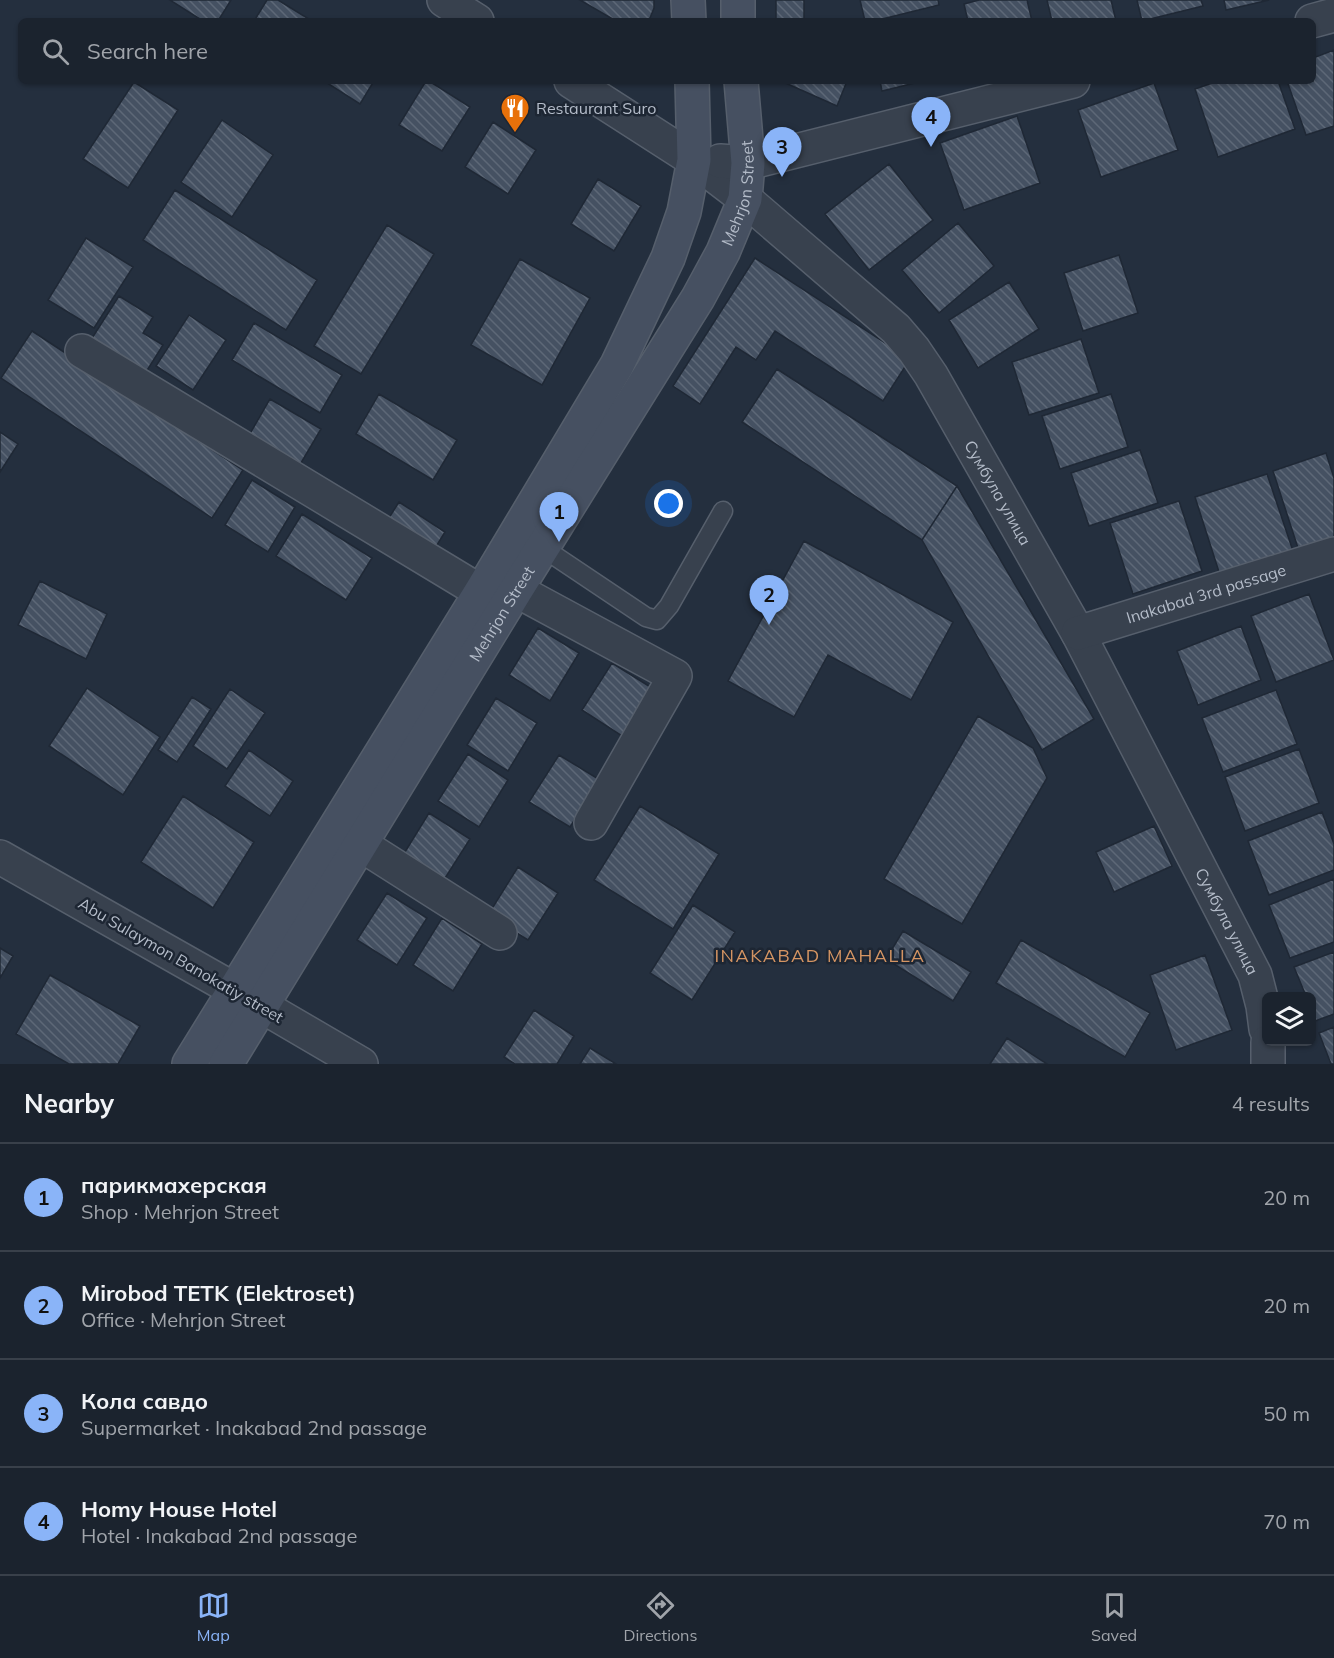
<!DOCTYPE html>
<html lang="en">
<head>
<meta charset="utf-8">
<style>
	body { margin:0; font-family:Mulish,sans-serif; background:#242b36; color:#f1f3f6 }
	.controls { position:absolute; right:18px; bottom:18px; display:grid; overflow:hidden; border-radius:9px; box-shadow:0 2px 4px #0004 }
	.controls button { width:54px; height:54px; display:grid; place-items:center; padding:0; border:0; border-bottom:2px solid #39404a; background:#1b232e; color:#f1f3f6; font:30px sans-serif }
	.you { position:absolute; left:669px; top:504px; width:21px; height:21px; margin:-15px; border:4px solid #fff; border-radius:50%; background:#1a73e8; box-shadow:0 0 0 9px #1a73e833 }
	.badge { display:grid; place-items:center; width:39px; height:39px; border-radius:50%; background:#8ab4f8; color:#111; font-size:20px; font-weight:700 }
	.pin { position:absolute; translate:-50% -50px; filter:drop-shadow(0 2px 3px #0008) }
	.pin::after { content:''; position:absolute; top:32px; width:21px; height:18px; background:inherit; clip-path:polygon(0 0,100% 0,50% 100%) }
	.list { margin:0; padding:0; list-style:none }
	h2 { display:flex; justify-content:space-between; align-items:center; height:78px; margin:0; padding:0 24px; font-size:26px }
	h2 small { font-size:20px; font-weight:400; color:#a0a4aa }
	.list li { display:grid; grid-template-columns:39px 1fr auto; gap:18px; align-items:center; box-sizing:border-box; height:108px; padding:0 24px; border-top:2px solid #39404a }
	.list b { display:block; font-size:22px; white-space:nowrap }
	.list p { margin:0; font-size:20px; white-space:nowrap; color:#a0a4aa }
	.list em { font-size:20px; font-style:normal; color:#a0a4aa }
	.icon { flex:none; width:33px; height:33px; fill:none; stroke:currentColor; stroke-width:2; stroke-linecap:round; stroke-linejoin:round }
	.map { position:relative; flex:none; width:1334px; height:1064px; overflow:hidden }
	.search { position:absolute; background:#1b232e; box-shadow:0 2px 4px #0004; left:18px; right:18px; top:18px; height:66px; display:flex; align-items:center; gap:15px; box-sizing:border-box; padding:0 21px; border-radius:9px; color:#a0a4aa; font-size:22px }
	.sheet { height:510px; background:#1b232e }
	nav { display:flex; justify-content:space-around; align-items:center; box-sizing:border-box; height:84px; border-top:2px solid #39404a; background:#1b232e; font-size:16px; color:#a0a4aa }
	nav a { display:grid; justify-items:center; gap:3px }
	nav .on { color:#8ab4f8 }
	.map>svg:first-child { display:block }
	.building { fill:url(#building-back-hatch); stroke:#1f2835; stroke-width:1.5 }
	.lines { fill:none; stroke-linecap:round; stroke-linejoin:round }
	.service-casing { stroke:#565f6c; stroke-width:21 }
	.minor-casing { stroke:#565f6c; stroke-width:36 }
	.tertiary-casing { stroke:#565f6c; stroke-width:36 }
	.secondary-casing { stroke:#565f6c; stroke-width:36 }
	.service { stroke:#38414e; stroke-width:18 }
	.minor { stroke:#38414e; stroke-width:33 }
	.tertiary { stroke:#38414e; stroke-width:33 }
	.secondary { stroke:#465061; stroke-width:33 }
	.labels { text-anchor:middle; stroke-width:5; stroke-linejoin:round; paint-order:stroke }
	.poi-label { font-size:16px; fill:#b4bcc9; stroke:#1d2633; text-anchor:start }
	.street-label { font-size:16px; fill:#b4bcc9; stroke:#1d2633 }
	.neighbourhood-label { font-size:18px; letter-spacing:1.5px; fill:#d59563; stroke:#1d2633 }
</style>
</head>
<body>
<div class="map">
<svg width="1334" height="1064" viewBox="0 0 1334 1064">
	<defs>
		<pattern id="building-back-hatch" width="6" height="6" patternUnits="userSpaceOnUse" patternTransform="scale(1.5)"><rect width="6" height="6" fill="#455162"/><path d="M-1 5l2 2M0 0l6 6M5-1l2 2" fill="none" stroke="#5d6877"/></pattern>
	</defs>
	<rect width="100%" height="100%" fill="#242f3e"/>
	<path class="building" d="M170,0H231L218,21H203Z
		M267,0H278L312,21H254Z
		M580,0H654V8L650,18L646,21H616Z
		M776,0H804V21H776Z
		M860,0H938L939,5L874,21H865Z
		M979,0H1027L1032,21H968L964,4Z
		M1047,0H1111L1116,21H1052Z
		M1137,0H1201L1203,6L1142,21Z
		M1224,0H1269L1226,10Z
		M1334,50V126L1306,135L1287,81H1313V58Z
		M324,81H374L360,104Z
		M426,81H429L470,107L442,151L399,125Z
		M781,81H847L837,106Z
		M880,81H923L882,91Z
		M1218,81H1278L1295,129L1218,157L1195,89Z
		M134,82L178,110L128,188L83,159Z
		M1154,83L1178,150L1101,177L1078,110Z
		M1017,116L1040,183L964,210L940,143Z
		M222,120L273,155L232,217L181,182Z
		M493,122L536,150L508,194L465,167Z
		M889,164L933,220L869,270L825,214Z
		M598,179L641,206L614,251L571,224Z
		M175,190L317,280L286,330L143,240Z
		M958,223L994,266L939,313L902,270Z
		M387,225L434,254L361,374L314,346Z
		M86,238L133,267L94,328L48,300Z
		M1119,255L1138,313L1083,331L1064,273Z
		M755,258L910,359L883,401L775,331L756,360L736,347L700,404L673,386Z
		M520,259L590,298L542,385L471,345Z
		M1009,282L1039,329L978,368L949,320Z
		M119,296L153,317L143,333L163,345L141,380L87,346Z
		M189,315L226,340L193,390L156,366Z
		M254,323L342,375L320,413L232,360Z
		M32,331L243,470L212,518L1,378Z
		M1081,339L1099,393L1029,415L1012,362Z
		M777,369L957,486L922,540L742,422Z
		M379,394L457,440L433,480L356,434Z
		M1111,394L1128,447L1060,469L1042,416Z
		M270,399L321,429L298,468L247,439Z
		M0,432L18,444L0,472Z
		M1140,450L1158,503L1089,526L1071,473Z
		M1326,453L1334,478V537L1298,548L1273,471Z
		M1267,474L1293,551L1220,575L1195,497Z
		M252,480L295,507L268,552L225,525Z
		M957,486L1094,719L1042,750L922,540Z
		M1179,501L1202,571L1133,594L1110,523Z
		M399,502L445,532L429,558L382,529Z
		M302,514L372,558L346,600L276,556Z
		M804,541L953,622L911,700L828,655L794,717L728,681Z
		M40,581L107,614L86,659L18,625Z
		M1309,594L1334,660L1276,682L1251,616Z
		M1241,626L1261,680L1198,705L1177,651Z
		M538,628L579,653L550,701L509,675Z
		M612,663L652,688L622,736L582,710Z
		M87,688L160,737L123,795L49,746Z
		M230,689L265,713L227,769L193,746Z
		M1276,690L1297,744L1223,772L1202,718Z
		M192,697L211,709L177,762L158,750Z
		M496,698L537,723L508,771L467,745Z
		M978,716L1033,748L1047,778L962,924L884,879Z
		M1299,749L1319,803L1245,831L1225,777Z
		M249,750L293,781L270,816L225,786Z
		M468,754L508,780L479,827L438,801Z
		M559,755L600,780L570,827L529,802Z
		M183,796L254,842L213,908L141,862Z
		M640,806L719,854L673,929L594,880Z
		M1322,812L1334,844V870L1269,895L1248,841Z
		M429,813L470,839L440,886L400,860Z
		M1154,826L1172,866L1114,892L1096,852Z
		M518,867L558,893L528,940L488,915Z
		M1334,879V942L1290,958L1269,905Z
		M387,893L427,918L397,965L357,940Z
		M693,905L735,932L692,1000L650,973Z
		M442,918L482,944L453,991L413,965Z
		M903,931L971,972L953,1001L886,959Z
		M1021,940L1150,1013L1125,1057L996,983Z
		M0,948L13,956L0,978Z
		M1334,952V1014L1315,1021L1312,1012V996H1306L1294,967Z
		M1205,955L1232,1030L1176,1050L1150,975Z
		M50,975L140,1026L118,1064H69L16,1034Z
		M534,1010L574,1036L557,1064H515L504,1057Z
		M1334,1027V1064H1331L1319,1033Z
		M1007,1038L1047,1064H990Z
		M590,1048L616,1064H580Z"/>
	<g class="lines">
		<g class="service-casing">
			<path id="service" d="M543,548L646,617L657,620L669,606L723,511"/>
		</g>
		<g class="minor-casing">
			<g id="minor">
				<path d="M444,0L477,21"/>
				<path d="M1312,21L1334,15"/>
				<path id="s1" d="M571,81L694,160L745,199L896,329L914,350L931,375L1078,633L1255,975L1263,1006L1266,1029"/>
				<path d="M720,161L748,163L1073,81"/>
				<path d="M82,351L481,592"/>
				<path d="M516,590L675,676L591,823"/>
				<path id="s2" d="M1078,633L1334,554"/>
				<path d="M360,844L500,933"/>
				<path d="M236,991L361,1064"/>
				<path d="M1268,1042V1064"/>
			</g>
		</g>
		<g class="tertiary-casing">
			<path id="tertiary" d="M0,857L235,990"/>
		</g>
		<g class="secondary-casing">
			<g id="secondary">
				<path d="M688,0L689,21"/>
				<path d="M738,0V21"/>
				<path d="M189,1064L481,592L617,365L668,258L684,212L694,160L692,81"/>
				<path id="s3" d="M226,1064L516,590L698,298L723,252L745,199L748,163L741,81"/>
			</g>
		</g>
		<use href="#service" class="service"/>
		<use href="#minor" class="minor"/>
		<use href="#tertiary" class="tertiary"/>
		<use href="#secondary" class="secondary"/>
	</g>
	<defs>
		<g id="restaurant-pin" transform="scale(1.5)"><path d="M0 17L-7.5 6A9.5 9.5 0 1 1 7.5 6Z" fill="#e8710a" stroke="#1d2633"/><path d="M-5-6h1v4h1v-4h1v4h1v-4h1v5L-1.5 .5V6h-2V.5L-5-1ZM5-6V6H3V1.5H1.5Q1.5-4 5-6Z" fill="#fff"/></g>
	</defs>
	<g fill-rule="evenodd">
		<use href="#restaurant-pin" x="515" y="108"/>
	</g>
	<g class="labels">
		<g class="poi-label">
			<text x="536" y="114">Restaurant Suro</text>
		</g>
		<g class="street-label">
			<text dy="6" stroke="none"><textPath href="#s3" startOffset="1014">Mehrjon Street</textPath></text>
			<text dy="6" stroke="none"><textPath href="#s1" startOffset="603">Сумбула улица</textPath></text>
			<text dy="6" stroke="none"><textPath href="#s2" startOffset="134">Inakabad 3rd passage</textPath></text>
			<text dy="6" stroke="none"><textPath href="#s3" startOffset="528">Mehrjon Street</textPath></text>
			<text dy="6" stroke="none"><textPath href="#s1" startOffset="1089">Сумбула улица</textPath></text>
			<text transform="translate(181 960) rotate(30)" y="6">Abu Sulaymon Banokatiy street</text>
		</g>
		<g class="neighbourhood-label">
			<text x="820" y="962">INAKABAD MAHALLA</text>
		</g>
	</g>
</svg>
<div class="controls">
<button><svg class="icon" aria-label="layers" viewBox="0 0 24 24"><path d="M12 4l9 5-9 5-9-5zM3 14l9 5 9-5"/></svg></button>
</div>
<div class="you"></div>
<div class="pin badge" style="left:559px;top:542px">1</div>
<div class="pin badge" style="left:769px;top:625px">2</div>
<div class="pin badge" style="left:782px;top:177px">3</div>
<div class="pin badge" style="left:931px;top:147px">4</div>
<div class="search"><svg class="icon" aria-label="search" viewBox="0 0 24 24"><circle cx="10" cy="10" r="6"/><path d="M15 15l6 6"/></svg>Search here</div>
</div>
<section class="sheet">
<h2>Nearby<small>4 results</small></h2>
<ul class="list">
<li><span class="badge">1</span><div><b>парикмахерская</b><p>Shop · Mehrjon Street</p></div><em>20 m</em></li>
<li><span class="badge">2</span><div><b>Mirobod TETK (Elektroset)</b><p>Office · Mehrjon Street</p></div><em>20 m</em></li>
<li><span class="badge">3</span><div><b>Кола савдо</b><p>Supermarket · Inakabad 2nd passage</p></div><em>50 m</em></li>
<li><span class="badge">4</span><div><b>Homy House Hotel</b><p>Hotel · Inakabad 2nd passage</p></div><em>70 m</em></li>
</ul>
</section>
<nav>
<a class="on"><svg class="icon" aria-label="map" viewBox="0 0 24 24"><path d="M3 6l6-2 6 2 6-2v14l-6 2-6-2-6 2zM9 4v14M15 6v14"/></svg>Map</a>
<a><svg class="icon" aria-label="directions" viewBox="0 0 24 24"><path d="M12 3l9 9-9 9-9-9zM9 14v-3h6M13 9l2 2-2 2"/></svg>Directions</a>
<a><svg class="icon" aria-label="saved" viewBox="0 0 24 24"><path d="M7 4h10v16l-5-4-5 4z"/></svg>Saved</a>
</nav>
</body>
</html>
